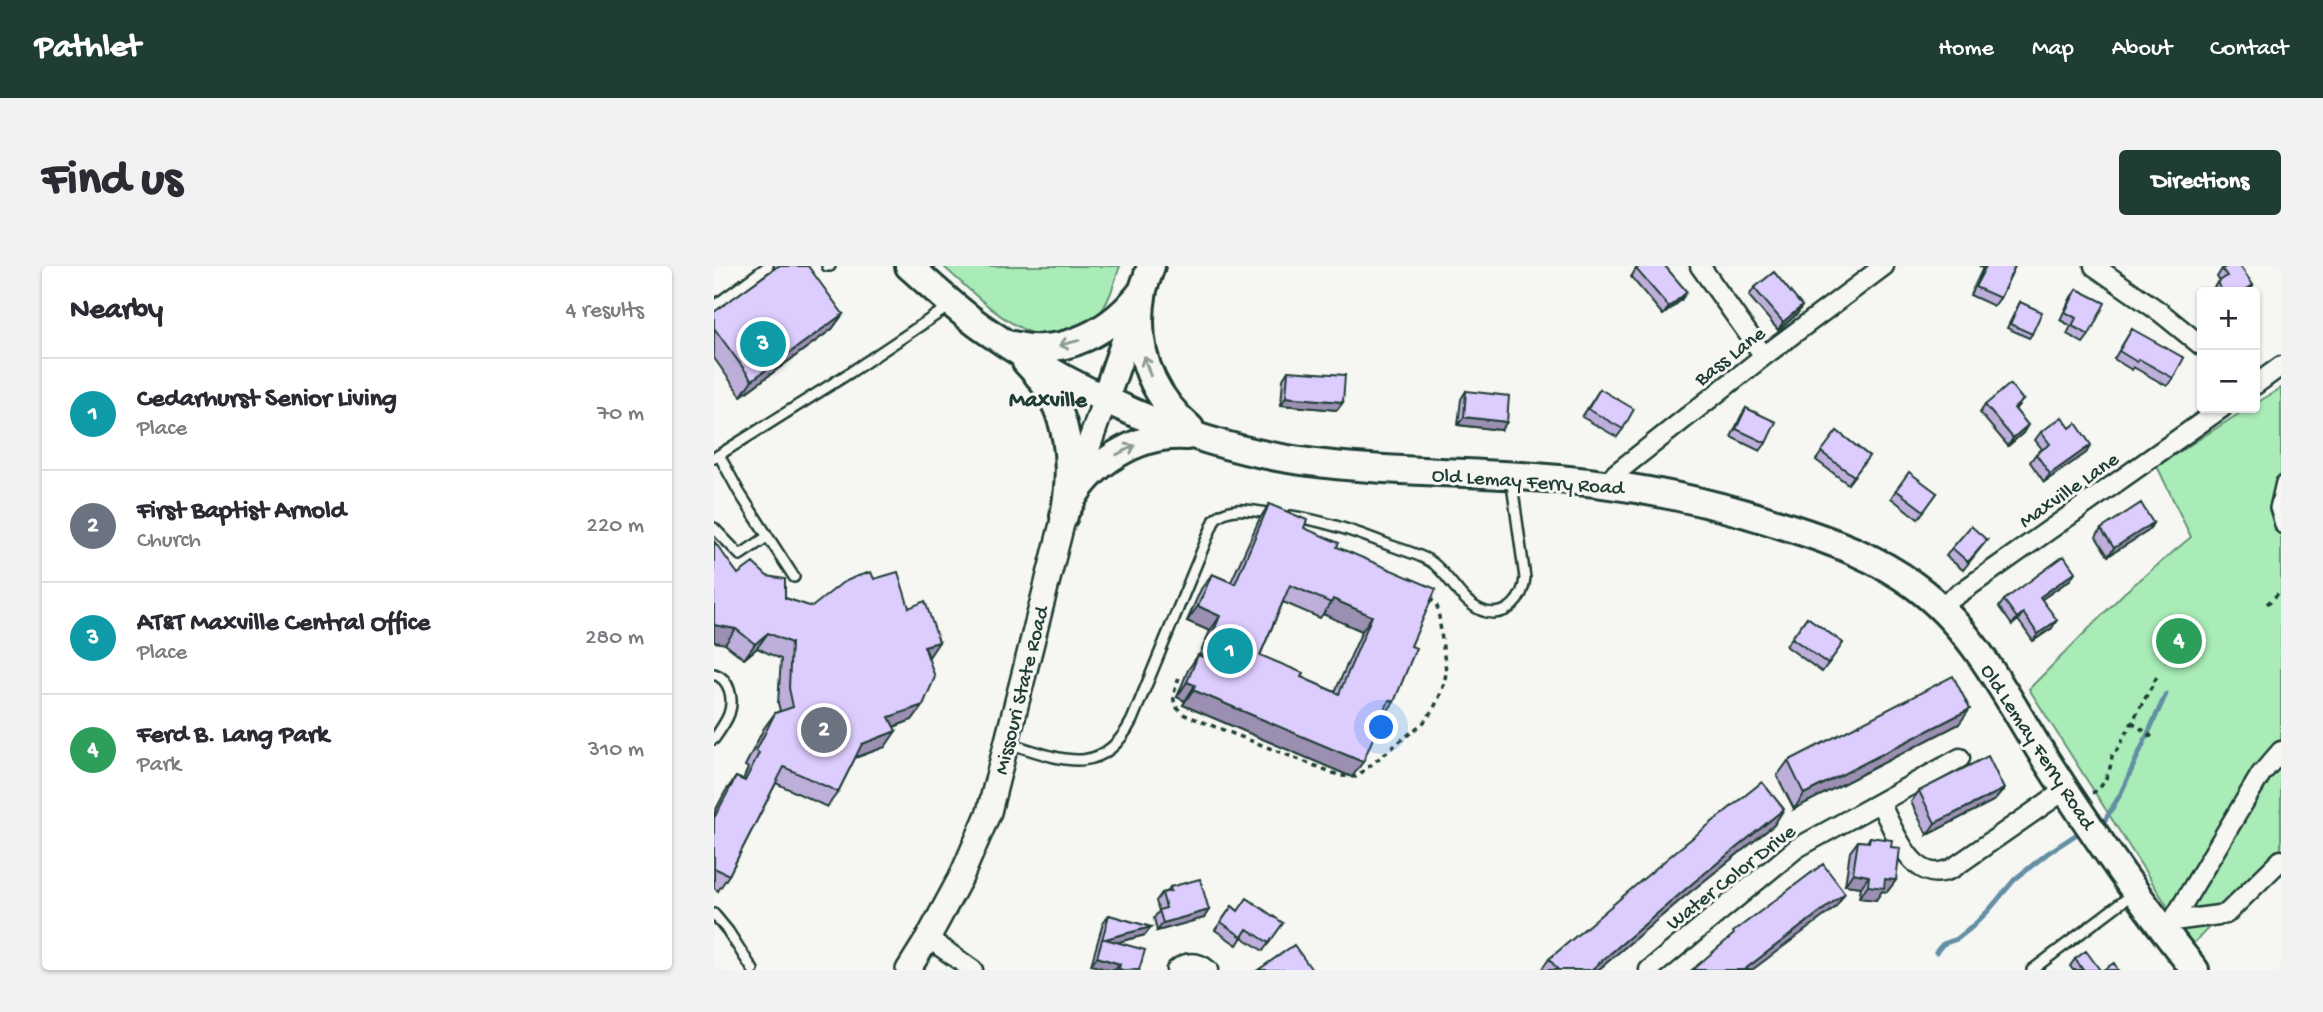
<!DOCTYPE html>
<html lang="en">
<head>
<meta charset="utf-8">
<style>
	body { margin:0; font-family:"Gochi Hand",sans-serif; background:#f2f2f3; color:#2b2b33 }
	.controls { position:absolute; right:21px; top:21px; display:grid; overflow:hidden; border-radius:7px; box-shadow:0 2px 5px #0004 }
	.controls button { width:63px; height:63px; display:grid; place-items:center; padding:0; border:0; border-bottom:2px solid #e1e1e2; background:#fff; color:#2b2b33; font:35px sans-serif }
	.you { position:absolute; left:668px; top:462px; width:24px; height:24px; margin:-18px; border:5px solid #fff; border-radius:50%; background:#1a73e8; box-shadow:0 0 0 10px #1a73e833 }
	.badge { display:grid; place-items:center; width:46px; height:46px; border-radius:50%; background:#1f3d34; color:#fff; font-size:23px; font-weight:700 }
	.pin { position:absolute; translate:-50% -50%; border:4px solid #fff; box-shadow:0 2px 7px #0006 }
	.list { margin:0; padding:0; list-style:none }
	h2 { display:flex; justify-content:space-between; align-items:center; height:91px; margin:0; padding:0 28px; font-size:30px }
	h2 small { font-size:23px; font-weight:400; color:#7c7c81 }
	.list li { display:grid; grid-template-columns:46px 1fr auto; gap:21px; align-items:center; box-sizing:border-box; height:112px; padding:0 28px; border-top:2px solid #e1e1e2 }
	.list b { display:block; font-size:26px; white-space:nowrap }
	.list p { margin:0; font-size:23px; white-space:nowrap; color:#7c7c81 }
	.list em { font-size:23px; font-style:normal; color:#7c7c81 }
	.map { position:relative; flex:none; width:1567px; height:704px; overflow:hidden; border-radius:7px }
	header { display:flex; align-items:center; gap:42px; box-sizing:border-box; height:98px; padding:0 35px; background:#1f3d34; color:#fff }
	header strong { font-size:33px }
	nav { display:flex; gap:38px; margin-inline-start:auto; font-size:24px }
	.intro { display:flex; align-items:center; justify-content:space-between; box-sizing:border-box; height:168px; padding:0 42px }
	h1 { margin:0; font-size:49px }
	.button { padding:18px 32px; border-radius:7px; background:#1f3d34; color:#fff; font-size:24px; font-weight:700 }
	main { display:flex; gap:42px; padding:0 42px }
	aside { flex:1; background:#fff; border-radius:7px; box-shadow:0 2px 5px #0004 }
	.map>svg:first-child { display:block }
	.green { fill:#a9ecb7; stroke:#649476; stroke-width:2 }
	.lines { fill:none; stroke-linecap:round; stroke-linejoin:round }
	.stream { stroke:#638fa4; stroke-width:5 }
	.service-casing { stroke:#1f3d34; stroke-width:14 }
	.minor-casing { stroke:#1f3d34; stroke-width:23 }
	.tertiary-casing { stroke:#1f3d34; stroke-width:28 }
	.secondary-casing { stroke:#1f3d34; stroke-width:32 }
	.path { stroke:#1f3d34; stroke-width:3.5; stroke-dasharray:5 5; stroke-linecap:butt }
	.service { stroke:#f6f6f2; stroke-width:9 }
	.minor { stroke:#f6f6f2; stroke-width:18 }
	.tertiary { stroke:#f6f6f2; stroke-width:23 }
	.secondary { stroke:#f6f6f2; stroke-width:26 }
	.wall { fill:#beafda; stroke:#1f3d34; stroke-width:2; fill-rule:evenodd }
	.shaded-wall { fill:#9b8fb2; stroke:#1f3d34; stroke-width:2 }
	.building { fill:#ddccfe; stroke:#1f3d34; stroke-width:2; fill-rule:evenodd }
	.oneway { stroke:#8a9a93 }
	.labels { text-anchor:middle; stroke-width:6; stroke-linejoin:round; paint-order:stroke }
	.street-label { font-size:21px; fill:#1f3d34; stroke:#f6f6f2 }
	.neighbourhood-label { font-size:23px; font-weight:bold; fill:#1f3d34; stroke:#f6f6f2 }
</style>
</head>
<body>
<header>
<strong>Pathlet</strong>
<nav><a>Home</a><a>Map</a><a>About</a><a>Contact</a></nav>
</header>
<div class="intro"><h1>Find us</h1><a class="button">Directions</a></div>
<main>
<aside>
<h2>Nearby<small>4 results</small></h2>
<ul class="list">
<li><span class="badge" style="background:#0f9aa8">1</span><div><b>Cedarhurst Senior Living</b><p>Place</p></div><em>70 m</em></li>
<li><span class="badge" style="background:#6b7280">2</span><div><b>First Baptist Arnold</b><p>Church</p></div><em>220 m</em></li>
<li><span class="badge" style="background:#0f9aa8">3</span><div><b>AT&amp;T Maxville Central Office</b><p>Place</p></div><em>280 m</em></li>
<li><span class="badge" style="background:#2e9e5b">4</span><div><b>Ferd B. Lang Park</b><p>Park</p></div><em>310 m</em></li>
</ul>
</aside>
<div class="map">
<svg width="1567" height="704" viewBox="0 0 1567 704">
	<rect width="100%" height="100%" fill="#f6f6f2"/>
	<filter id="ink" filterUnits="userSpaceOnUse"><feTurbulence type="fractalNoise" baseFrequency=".0143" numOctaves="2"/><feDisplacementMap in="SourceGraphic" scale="14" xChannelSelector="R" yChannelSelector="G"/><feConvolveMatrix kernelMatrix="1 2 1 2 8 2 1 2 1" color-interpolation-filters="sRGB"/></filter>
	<g filter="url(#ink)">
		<path class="green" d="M229,0H406C401,13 398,29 390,41C340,114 272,38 229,0Z
			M1567,122V587L1478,679L1315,423L1410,327L1477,271L1443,200L1534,142H1541V138Z"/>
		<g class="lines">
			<path class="stream" d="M1391,554L1406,529L1452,428
				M1222,686L1229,678L1243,673L1258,661L1275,644L1301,613L1334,587L1366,566"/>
			<g class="service-casing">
				<path id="service" d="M113,0H116
					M0,40L54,0
					M5,189L25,226L80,311
					M0,192L137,106L237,39
					M1567,216L1561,242L1567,262
					M577,250C612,255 643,266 675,279C689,284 704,288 716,295C736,308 747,339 772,346C794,351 809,333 811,312L797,211
					M0,262L26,289L53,271
					M0,408C16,413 20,433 15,448C12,456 5,466 0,473
					M294,477C346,493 388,514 418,454L501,253C516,238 540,245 559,248
					M0,648L14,665L39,704
					M1318,704L1420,627"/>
			</g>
			<g class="minor-casing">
				<path id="minor" d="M986,0L1050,90
					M1380,0L1446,46L1488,80
					M1541,119L1567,100
					M893,218L902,207L1050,90L1170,0
					M1226,341L1508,142
					M1166,537C1180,563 1199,623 1239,602L1351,524
					M1452,656L1512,648L1567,594
					M1458,656L1547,508L1567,485
					M214,672L259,704
					M462,704C472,695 484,695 494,704
					M935,704L1083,582L1246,492"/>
			</g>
			<g class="tertiary-casing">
				<path id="tertiary" d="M194,704L214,672L247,611L275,546L350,250L391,133"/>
			</g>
			<g class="secondary-casing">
				<path id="secondary" d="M195,0C220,22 245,46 273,65C363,127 471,177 580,194C668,207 757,205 845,213C923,220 1000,236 1074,261C1118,275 1164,292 1201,320C1261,364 1293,433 1332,494C1378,566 1427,637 1481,704
					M429,24C419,78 434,126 476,162
					M299,79C350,92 399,64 429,24
					M312,96C355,138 361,194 350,250
					M391,133L437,0
					M354,241C375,198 424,166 473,170"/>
			</g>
			<path class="path" d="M1553,338L1567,325
				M465,412C459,428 455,438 471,449L627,510L642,511L710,456C721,443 731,422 732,405L724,343L721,336L715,333
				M1418,456L1438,471
				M1378,527C1390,523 1398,501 1398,489L1403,484L1445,407"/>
			<use href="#service" class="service"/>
			<use href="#minor" class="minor"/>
			<use href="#tertiary" class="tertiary"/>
			<use href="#secondary" class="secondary"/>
		</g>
		<path class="wall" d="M1265,0H1301L1286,32L1280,40L1256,29L1269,2Z
			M922,3L967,34L949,49L917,11Z
			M1508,3L1539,19L1534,26H1498L1497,25L1503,17L1506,15L1503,11Z
			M1040,22L1088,40L1083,48L1064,64L1035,30Z
			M1363,23L1375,69L1369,77L1353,68L1357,60L1346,54L1357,31Z
			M1306,36L1318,68L1315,72L1293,62Z
			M0,46L129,48L118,63L27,130L0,92Z
			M1418,63L1459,112L1453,120L1419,101L1418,104L1400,93Z
			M574,105L629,136L623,144L567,139L569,113Z
			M886,123L909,163L903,171L868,151Z
			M752,125L787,164L744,159L747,133Z
			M1309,134L1301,144L1309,167L1294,180L1266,147L1271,139Z
			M1032,142L1052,177L1046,185L1017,171L1027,150Z
			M1123,165L1155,190L1134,218L1102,194Z
			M1327,166L1372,187L1330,216L1316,196L1322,188L1328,183L1321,174Z
			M1182,224L1223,227L1204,253L1177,232Z
			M555,238L590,262L623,281L697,380L680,436L669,451H668L638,511L469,439L471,435L463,431L474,404L484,389L485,390L496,365L473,355L487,323L498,308L517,316L545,254ZM569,336L606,352L609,348L648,365L621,426L587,411L546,389Z
			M1439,257L1434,265L1394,290L1382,271L1387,263Z
			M1273,274L1249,304L1232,290L1238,282Z
			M24,308L71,332L98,341L160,313L195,342L214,391L209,439L198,454L180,461L171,481L141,492L124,526L113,541L62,517L15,609L4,625L0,622V547L11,526L22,511L29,514L34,502L31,500L50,462L61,447L66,445L64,437L67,393L43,382L30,393L11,378Z
			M1357,313L1328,333L1338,362L1319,375L1304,354L1298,359L1285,341L1290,334Z
			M1093,351L1129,377L1108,406L1072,380Z
			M1245,458L1080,543L1063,510L1074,495Z
			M1290,523L1281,534L1213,569L1197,536L1205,525Z
			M1060,559L970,631L884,704H827L835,693Z
			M1156,571L1177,581L1182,614L1173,626L1168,625L1162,634L1145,632L1147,621L1131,619L1136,586L1144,575L1153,576Z
			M456,621L490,652L443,665L440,652L445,645L442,635L448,627L453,626Z
			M518,640L524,645L569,657L549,685L528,671L523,679L501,664Z
			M395,649L437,661L431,669L403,676L425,704H395L377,699L389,657Z
			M1361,693L1386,704H1359L1356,700Z"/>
		<path class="shaded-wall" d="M1539,19L1534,26H1528Z
			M973,26L967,34L949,49L955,41Z
			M1088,40L1083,48L1064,64L1069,56Z
			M129,48L118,63L27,130L38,114Z
			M572,131L629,136L623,144L567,139Z
			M750,151L793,156L787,164L744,159Z
			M1314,159L1309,167L1294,180L1299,172Z
			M1377,179L1372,187L1330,216L1336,208Z
			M1439,257L1434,265L1394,290L1400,282Z
			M1361,306L1357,313L1321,338L1326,331Z
			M619,333L658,350L648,365L609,348Z
			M484,340L506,350L496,365L473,355Z
			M1309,347L1304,354L1298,359L1303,352Z
			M1343,354L1338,362L1319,375L1324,368Z
			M0,359L22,363L11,378L0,376Z
			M54,367L43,382L30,393L41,378Z
			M225,376L215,391L210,380Z
			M473,416L481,419L471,435L463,431Z
			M479,424L649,496L638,511L469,439Z
			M209,439L198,454L165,466L175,451Z
			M1256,443L1245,458L1080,543L1090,528Z
			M182,465L171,481L137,493L148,478Z
			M1290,523L1281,534L1213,569L1221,557Z
			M1070,543L1060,559L970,631L884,704H877L980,616Z
			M1139,607L1155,610L1147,621L1131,619Z
			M1171,613L1182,614L1173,626L1168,625L1162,634L1145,632L1154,620Z
			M1131,627L1121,642L1038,704H1030Z
			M495,644L490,652L443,665L449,657Z
			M437,661L431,669L386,681L391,673Z
			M383,691L406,698L401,704H395L377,699Z"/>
		<path class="building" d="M64,0H94L129,48L38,114L0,62V46Z
			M926,0H951L973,26L955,41L922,3Z
			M1272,0H1301L1286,32L1261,21Z
			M1513,0H1526L1539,19L1528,26H1509L1503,17L1513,10L1508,3Z
			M1060,6L1088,40L1069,56L1040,22Z
			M1363,23L1391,37L1375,69L1358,60L1362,52L1351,46Z
			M1306,36L1328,46L1318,68L1296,58Z
			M1418,63L1470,92L1459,112L1425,93L1423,96L1405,85Z
			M574,105L631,109L629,136L572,131Z
			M1296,118L1309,134L1300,142L1314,159L1299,172L1271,139Z
			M886,123L920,143L909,163L874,143Z
			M752,125L795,130L793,156L750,151Z
			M1032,142L1062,156L1052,177L1022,163Z
			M1348,151L1356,162L1362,157L1377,179L1336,208L1322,188L1336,178L1327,166Z
			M1123,165L1155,190L1140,210L1107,186Z
			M1195,206L1223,227L1210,245L1182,224Z
			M1427,237L1439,257L1400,282L1387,263Z
			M555,238L593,254L590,262L625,277L623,281L722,323L697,380L702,382L680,436L675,434L649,496L479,424L481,419L473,416L484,389L489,391L506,350L484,340L498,308L521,318ZM576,319L617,337L619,333L658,350L625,428L587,411L589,407L546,389Z
			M1257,260L1273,274L1254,296L1238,282Z
			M0,275L24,308L39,297L53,310L71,313V332L98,341L128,317L141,311L157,306L160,313L184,306L195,342L211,335L225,376L210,380L221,411L209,439L175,451L182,465L148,478L124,526L70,501L15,609L0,602V552L22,511L31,515L45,487L42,485L61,447L79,441L75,422L77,377L54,367L41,378L22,363L0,359Z
			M1350,290L1361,306L1326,331L1343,354L1324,368L1309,347L1303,352L1290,334Z
			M1093,351L1129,377L1114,398L1078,372Z
			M1239,410L1256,443L1090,528L1074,495Z
			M1274,490L1290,523L1221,557L1205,525Z
			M1048,516L1070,543L980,616L877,704H844L835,693L961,586Z
			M1156,571L1178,574L1177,581L1186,582L1182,614L1171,613L1170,622L1154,620L1155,610L1139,607L1144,575L1155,576Z
			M1109,598L1131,627L1031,703L1032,704H978L1020,668L1019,666Z
			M486,613L495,644L449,657L445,644L452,642L448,627L457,625L456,621Z
			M533,632L569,657L555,677L533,663L528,671L507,656L518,640L524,645Z
			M395,649L437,661L391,673L431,684L425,704H409L405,703L406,698L383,691Z
			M580,679L598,704H544Z
			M1372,685L1386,704H1369L1361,693Z
			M1400,697L1404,704H1389Z"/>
		<defs><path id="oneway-shaft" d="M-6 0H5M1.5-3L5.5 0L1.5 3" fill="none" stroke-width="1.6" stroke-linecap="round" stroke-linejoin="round" transform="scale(1.75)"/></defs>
		<g class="oneway">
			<use href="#oneway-shaft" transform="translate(355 77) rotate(166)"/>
			<use href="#oneway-shaft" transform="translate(433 100) rotate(-109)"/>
			<use href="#oneway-shaft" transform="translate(412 184) rotate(-27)"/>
		</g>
	</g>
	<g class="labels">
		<g class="street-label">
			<text transform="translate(1015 89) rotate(-38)" y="7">Bass Lane</text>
			<text transform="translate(814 214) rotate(4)" y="7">Old Lemay Ferry Road</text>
			<text transform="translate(1354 223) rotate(-35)" y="7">Maxville Lane</text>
			<text transform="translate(306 424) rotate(-76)" y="7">Missouri State Road</text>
			<text transform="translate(1325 480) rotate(57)" y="7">Old Lemay Ferry Road</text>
			<text transform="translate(1016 610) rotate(-38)" y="7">Water Color Drive</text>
		</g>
		<g class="neighbourhood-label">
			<text x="334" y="140">Maxville</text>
		</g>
	</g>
</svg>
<div class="controls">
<button>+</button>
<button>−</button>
</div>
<div class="you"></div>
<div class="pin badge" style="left:516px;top:385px;background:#0f9aa8">1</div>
<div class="pin badge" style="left:110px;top:464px;background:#6b7280">2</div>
<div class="pin badge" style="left:49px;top:78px;background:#0f9aa8">3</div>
<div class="pin badge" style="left:1465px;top:375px;background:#2e9e5b">4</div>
</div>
</main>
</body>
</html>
